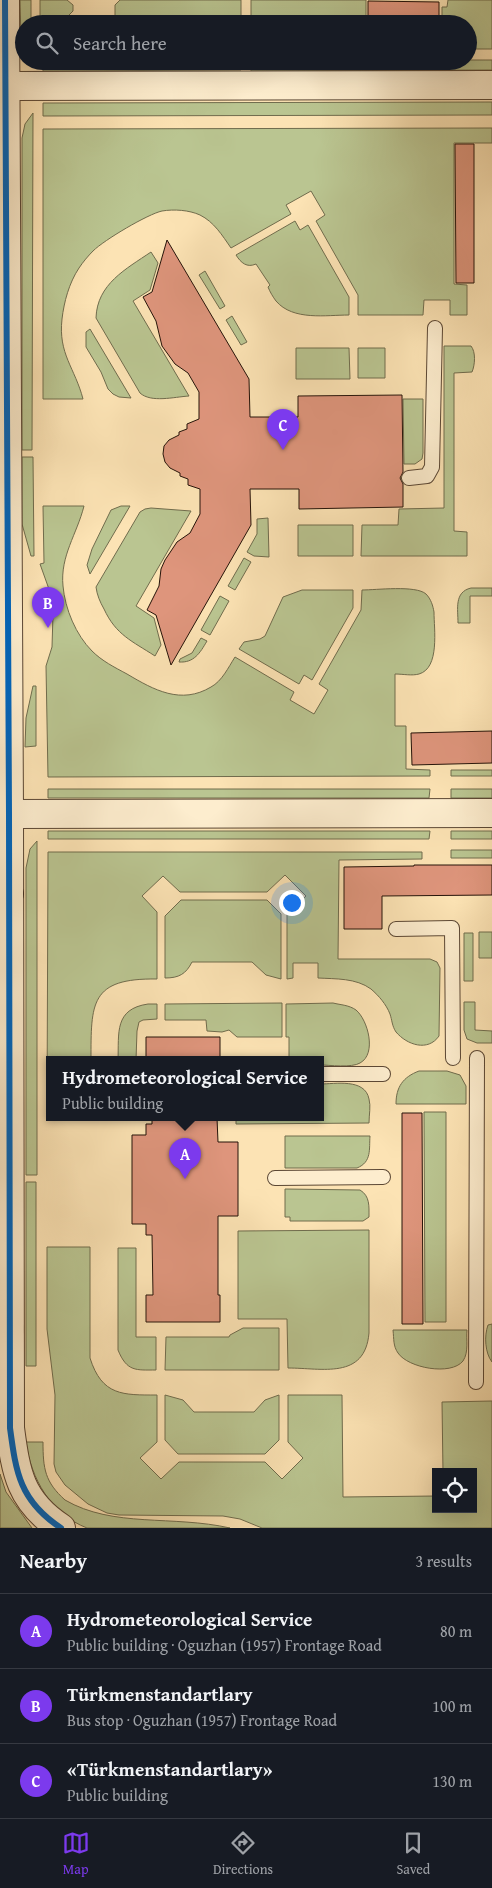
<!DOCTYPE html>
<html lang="en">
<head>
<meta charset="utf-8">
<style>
	body { margin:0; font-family:"Gentium Book Plus",serif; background:#20242c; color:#f1f3f6 }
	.controls { position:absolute; right:15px; bottom:15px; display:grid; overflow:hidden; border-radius:0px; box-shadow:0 5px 20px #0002 }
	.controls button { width:45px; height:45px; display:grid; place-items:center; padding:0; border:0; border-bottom:1px solid #363941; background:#171b24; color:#f1f3f6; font:25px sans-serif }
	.you { position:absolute; left:291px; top:902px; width:18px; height:18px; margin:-12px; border:4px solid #fff; border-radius:50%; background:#1a73e8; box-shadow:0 0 0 8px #1a73e833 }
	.badge { display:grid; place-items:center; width:32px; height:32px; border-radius:50%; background:#7c3aed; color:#fff; font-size:16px; font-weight:700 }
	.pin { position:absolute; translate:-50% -41px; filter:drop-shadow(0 1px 2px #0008) }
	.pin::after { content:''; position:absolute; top:26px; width:18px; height:15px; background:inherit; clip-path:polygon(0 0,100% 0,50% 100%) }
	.popup { position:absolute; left:46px; top:1056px; width:278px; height:65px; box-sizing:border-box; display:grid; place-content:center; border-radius:0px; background:#171b24; filter:drop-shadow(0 1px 4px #0005); font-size:16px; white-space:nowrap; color:#9ea1a6 }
	.popup b { font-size:19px; color:#f1f3f6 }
	.popup::after { content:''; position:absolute; left:50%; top:100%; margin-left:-10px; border:10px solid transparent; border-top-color:#171b24 }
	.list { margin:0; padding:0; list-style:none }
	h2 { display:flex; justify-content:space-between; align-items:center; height:65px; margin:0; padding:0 20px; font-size:21px }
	h2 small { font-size:16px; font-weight:400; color:#9ea1a6 }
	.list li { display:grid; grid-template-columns:32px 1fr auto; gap:15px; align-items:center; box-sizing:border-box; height:75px; padding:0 20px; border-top:1px solid #363941 }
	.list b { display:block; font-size:19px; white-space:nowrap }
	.list p { margin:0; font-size:16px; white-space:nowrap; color:#9ea1a6 }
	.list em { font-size:16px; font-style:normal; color:#9ea1a6 }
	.icon { flex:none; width:28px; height:28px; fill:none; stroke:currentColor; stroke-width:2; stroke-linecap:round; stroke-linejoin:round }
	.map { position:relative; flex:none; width:492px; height:1528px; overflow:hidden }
	.search { position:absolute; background:#171b24; box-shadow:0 5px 20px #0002; left:15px; right:15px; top:15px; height:55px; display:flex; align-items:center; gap:12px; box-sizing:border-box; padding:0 18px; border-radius:28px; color:#9ea1a6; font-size:19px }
	.sheet { height:290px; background:#171b24 }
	nav { display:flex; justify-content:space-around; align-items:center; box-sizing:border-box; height:70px; border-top:1px solid #363941; background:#171b24; font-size:14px; color:#9ea1a6 }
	nav a { display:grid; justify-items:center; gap:2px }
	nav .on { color:#7c3aed }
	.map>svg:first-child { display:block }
	.green { fill:#bac591; stroke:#706c4d }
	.building { fill:#de957c; stroke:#251309 }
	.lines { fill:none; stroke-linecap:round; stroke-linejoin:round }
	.lane-casing { stroke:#5b4734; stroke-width:16 }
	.street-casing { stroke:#5b4734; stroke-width:30 }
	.secondary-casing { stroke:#251309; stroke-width:30 }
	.lane { stroke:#fdedce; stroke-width:14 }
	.street { stroke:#fdedce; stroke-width:28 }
	.secondary { stroke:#fdedce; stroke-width:28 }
	.bus-1-casing { stroke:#fdedce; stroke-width:10 }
	.bus-1 { stroke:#0065bd; stroke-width:6 }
</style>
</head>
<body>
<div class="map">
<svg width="492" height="1528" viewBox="0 0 492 1528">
	<rect width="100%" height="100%" fill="#fce3b4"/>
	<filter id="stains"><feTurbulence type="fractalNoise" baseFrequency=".004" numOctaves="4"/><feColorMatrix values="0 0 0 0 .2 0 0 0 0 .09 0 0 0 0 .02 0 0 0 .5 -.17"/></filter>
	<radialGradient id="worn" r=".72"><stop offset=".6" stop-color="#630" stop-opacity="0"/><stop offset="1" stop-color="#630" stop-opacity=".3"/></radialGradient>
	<path class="green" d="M20,0H31V24H24V51L21,40Z
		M40,0H67L73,5V11L60,24H40Z
		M120,0H241V24H97L103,18L115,17V5Z
		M251,0H366V24H251Z
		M448,0H492V49H468V24H442V7H447Z
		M468,60H492V70L251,71V61Z
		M43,61H241V70L43,71Z
		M492,102V115L43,116V103Z
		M33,113L32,450H22V138L25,124Z
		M492,128V143H454V284L467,285V315H450V300H424L423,315H358V295L316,221L325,215L311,191L286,205L291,214L231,248C222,235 214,222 200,215C189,210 174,209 162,211C148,214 104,240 93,251C88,256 83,262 79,268C69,283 64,302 62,319C58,354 75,368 83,399H43V129Z
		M295,221L300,230L308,225L349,297V315C326,315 293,321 276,301C273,297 270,292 268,287L270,285L256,264C247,268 241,263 236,255Z
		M151,252L158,263L150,290L133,301L189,396C174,397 151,403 140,393L96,318C97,284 126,269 151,252Z
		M205,271L225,306L220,309L199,275Z
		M232,316L247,342L241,345L226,320Z
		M90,329L131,398L119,397L113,394L108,389L101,372L86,347V332Z
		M444,346H471C476,352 475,365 472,372L454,373V531L467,532V556H361L362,525H398L399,509L444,508Z
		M296,348H349L350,379H296Z
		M358,348H385V378H358Z
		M403,399H423V453L422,459L415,464H404Z
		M22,457H33L34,556H31L22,524Z
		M43,506H84C77,534 60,556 63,586C65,609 76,635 92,651C102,661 114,667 127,674C154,690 181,705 211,687C222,681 228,668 235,657L294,692L290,700L314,714L328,690L319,684L361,610L362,590C376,590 416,585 426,594C431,599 433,606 434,612C434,629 440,668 419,674C412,676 403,674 395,674V726H406V769L430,770V776L48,777L46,666L52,647L53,614L50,592L40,564L44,563Z
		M121,506H130L90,574L87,565L92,549L111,510Z
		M151,508L191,511L136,606L154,618L161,645L155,656C132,641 116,635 104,609C100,602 97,595 96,587L140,512L145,509Z
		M268,518L269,557L254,556L247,552L257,534V519Z
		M298,525H353V556H298Z
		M244,558L251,562L235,590L228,586Z
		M471,588H492V596H470V623H458C458,609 454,592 471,588Z
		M302,590H353V608L312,680L304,675L299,684L239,649L244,642L260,639L265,636L283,597Z
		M220,596L229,601L210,635L201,630Z
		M201,638L207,641C200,653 194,663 179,662L180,659L192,653Z
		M33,686H36V746L25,747L26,718Z
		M451,770H492V776H451Z
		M48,789H430L429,798H48Z
		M451,789H492V798H451Z
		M48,831H430L429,839H48Z
		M451,831H492V839H451Z
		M37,841V1175H26V868L30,849Z
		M451,850H492V858H451Z
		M48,852H422V859L339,860L338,959H430L437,962L440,968L439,1036C428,1052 407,1045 396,1032C392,1026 392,1020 390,1014C386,1004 379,996 371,989C356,978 336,979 318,978V963H293V978L287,979V914L306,896L285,875L267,892H180L163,876L142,896L157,912V979C90,978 91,1003 91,1060H50V1110H47Z
		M181,900H267L281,914V979L266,975L252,962H192C186,974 179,978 165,978V916Z
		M479,932H492V958H479Z
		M464,933H473V981H464Z
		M464,1002H475V1030L492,1031V1043H477L467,1039L464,1030Z
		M282,1003V1037H237L229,1030L222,1032L207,1031L206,1020H165V1004Z
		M333,1003C341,1005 349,1005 356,1010C368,1020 377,1054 360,1063C352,1068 329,1065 320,1065V1060H289V1037H286V1004Z
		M148,1004H157V1019L143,1020L139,1022L137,1031L136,1060H118C119,1033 114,1009 148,1004Z
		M419,1071H447L460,1075L466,1086V1104H396C396,1087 403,1077 419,1071Z
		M320,1084C335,1084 365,1078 369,1099C371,1106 369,1115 369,1123L236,1124V1118H320Z
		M424,1112H446V1322H425Z
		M285,1136H370C369,1149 372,1162 357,1168H285Z
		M26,1182H36V1366H26Z
		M285,1189L360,1190C370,1196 369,1206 369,1217L363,1221H290V1217H285Z
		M369,1230V1333C365,1380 322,1368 288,1368L287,1319H238V1231Z
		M47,1247H90V1358C102,1396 123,1395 157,1395V1442L140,1458L161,1479L179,1462H265L282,1479L303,1458L288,1442V1395H342L343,1497L436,1496V1509H473V1472H443L442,1402L492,1401V1528H262L240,1519L223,1516L119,1515L107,1513L88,1504L65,1485L56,1472L54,1464L55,1395L47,1329Z
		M118,1248H136V1337H156V1370C136,1370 127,1372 118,1350Z
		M492,1324V1362C485,1353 484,1336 488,1325Z
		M243,1328H279V1370H165L166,1337H229L230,1335Z
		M393,1330H467C466,1340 469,1352 463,1361C451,1376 408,1368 398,1353C393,1346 394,1339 393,1330Z
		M165,1395L183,1400L194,1412H254L265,1400L279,1395V1440L265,1454H178L165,1440Z
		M26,1442H43C43,1469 45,1482 65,1500C113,1528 173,1515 230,1528H87C51,1514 31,1479 26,1442Z
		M0,1474L6,1492L32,1528H0Z"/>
	<path class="building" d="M368,1L439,2V24H368Z
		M455,144H474V283H456Z
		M167,240L249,379L250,417H298V396L402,395L403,472L400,478L403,484V507L299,509V489H250L251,525L171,665L156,615L147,610L159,586L161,569L165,560L177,542L190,533L200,514V489L188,485V479L180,476V473L170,468L165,462L163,454L164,446L169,440L179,435V432L187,429V424L199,419V392L188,373L175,364L162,346L156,321L143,297L152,292Z
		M492,731V763L412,765L411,733Z
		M414,865H492V895L382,896V929H344V867L414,866Z
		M146,1037H220V1060H146Z
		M402,1113H422L423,1324H402Z
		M152,1118H217L218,1142H238V1216H218V1295H220V1322H146V1295H153L152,1235H146V1224H132V1135H146V1124H152Z"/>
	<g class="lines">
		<g class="lane-casing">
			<path id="lane" d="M409,478L427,476L432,467L435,328
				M396,929L452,928L453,1058
				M320,1074H383
				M275,1178L383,1177
				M476,1382L477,1058"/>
		</g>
		<g class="street-casing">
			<path id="street" d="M5,0L9,814L10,1428C16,1473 20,1501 61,1528
				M6,86L492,85
				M9,814L492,813"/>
		</g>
		<g class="secondary-casing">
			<path id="secondary" d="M0,911L9,894
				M0,1320L9,1329"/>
		</g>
		<use href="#lane" class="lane"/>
		<use href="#street" class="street"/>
		<use href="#secondary" class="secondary"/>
		<g class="bus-1-casing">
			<path id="bus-1" d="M5,0L9,814L10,1428C16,1473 20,1501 61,1528"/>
		</g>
		<use href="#bus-1" class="bus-1"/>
	</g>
	<rect width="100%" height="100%" filter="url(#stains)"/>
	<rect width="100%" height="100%" fill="url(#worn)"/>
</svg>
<div class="controls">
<button><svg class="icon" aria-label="locate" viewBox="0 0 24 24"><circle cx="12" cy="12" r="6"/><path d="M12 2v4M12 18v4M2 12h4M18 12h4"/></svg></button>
</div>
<div class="you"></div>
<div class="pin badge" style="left:185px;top:1179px">A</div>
<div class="popup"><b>Hydrometeorological Service</b>Public building</div>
<div class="pin badge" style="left:48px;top:628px">B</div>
<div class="pin badge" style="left:283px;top:450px">C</div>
<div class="search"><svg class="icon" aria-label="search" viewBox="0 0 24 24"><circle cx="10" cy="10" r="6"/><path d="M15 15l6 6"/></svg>Search here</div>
</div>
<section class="sheet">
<h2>Nearby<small>3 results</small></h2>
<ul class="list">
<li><span class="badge">A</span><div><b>Hydrometeorological Service</b><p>Public building · Oguzhan (1957) Frontage Road</p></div><em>80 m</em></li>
<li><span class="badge">B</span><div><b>Türkmenstandartlary</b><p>Bus stop · Oguzhan (1957) Frontage Road</p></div><em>100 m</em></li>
<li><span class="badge">C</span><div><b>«Türkmenstandartlary»</b><p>Public building</p></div><em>130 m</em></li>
</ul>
</section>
<nav>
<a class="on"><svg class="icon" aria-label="map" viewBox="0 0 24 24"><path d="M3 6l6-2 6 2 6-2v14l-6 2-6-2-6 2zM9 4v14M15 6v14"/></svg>Map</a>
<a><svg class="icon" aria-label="directions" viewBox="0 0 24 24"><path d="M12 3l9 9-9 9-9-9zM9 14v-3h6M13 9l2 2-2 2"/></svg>Directions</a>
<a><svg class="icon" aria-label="saved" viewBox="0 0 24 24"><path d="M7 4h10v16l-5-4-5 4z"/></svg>Saved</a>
</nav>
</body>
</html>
